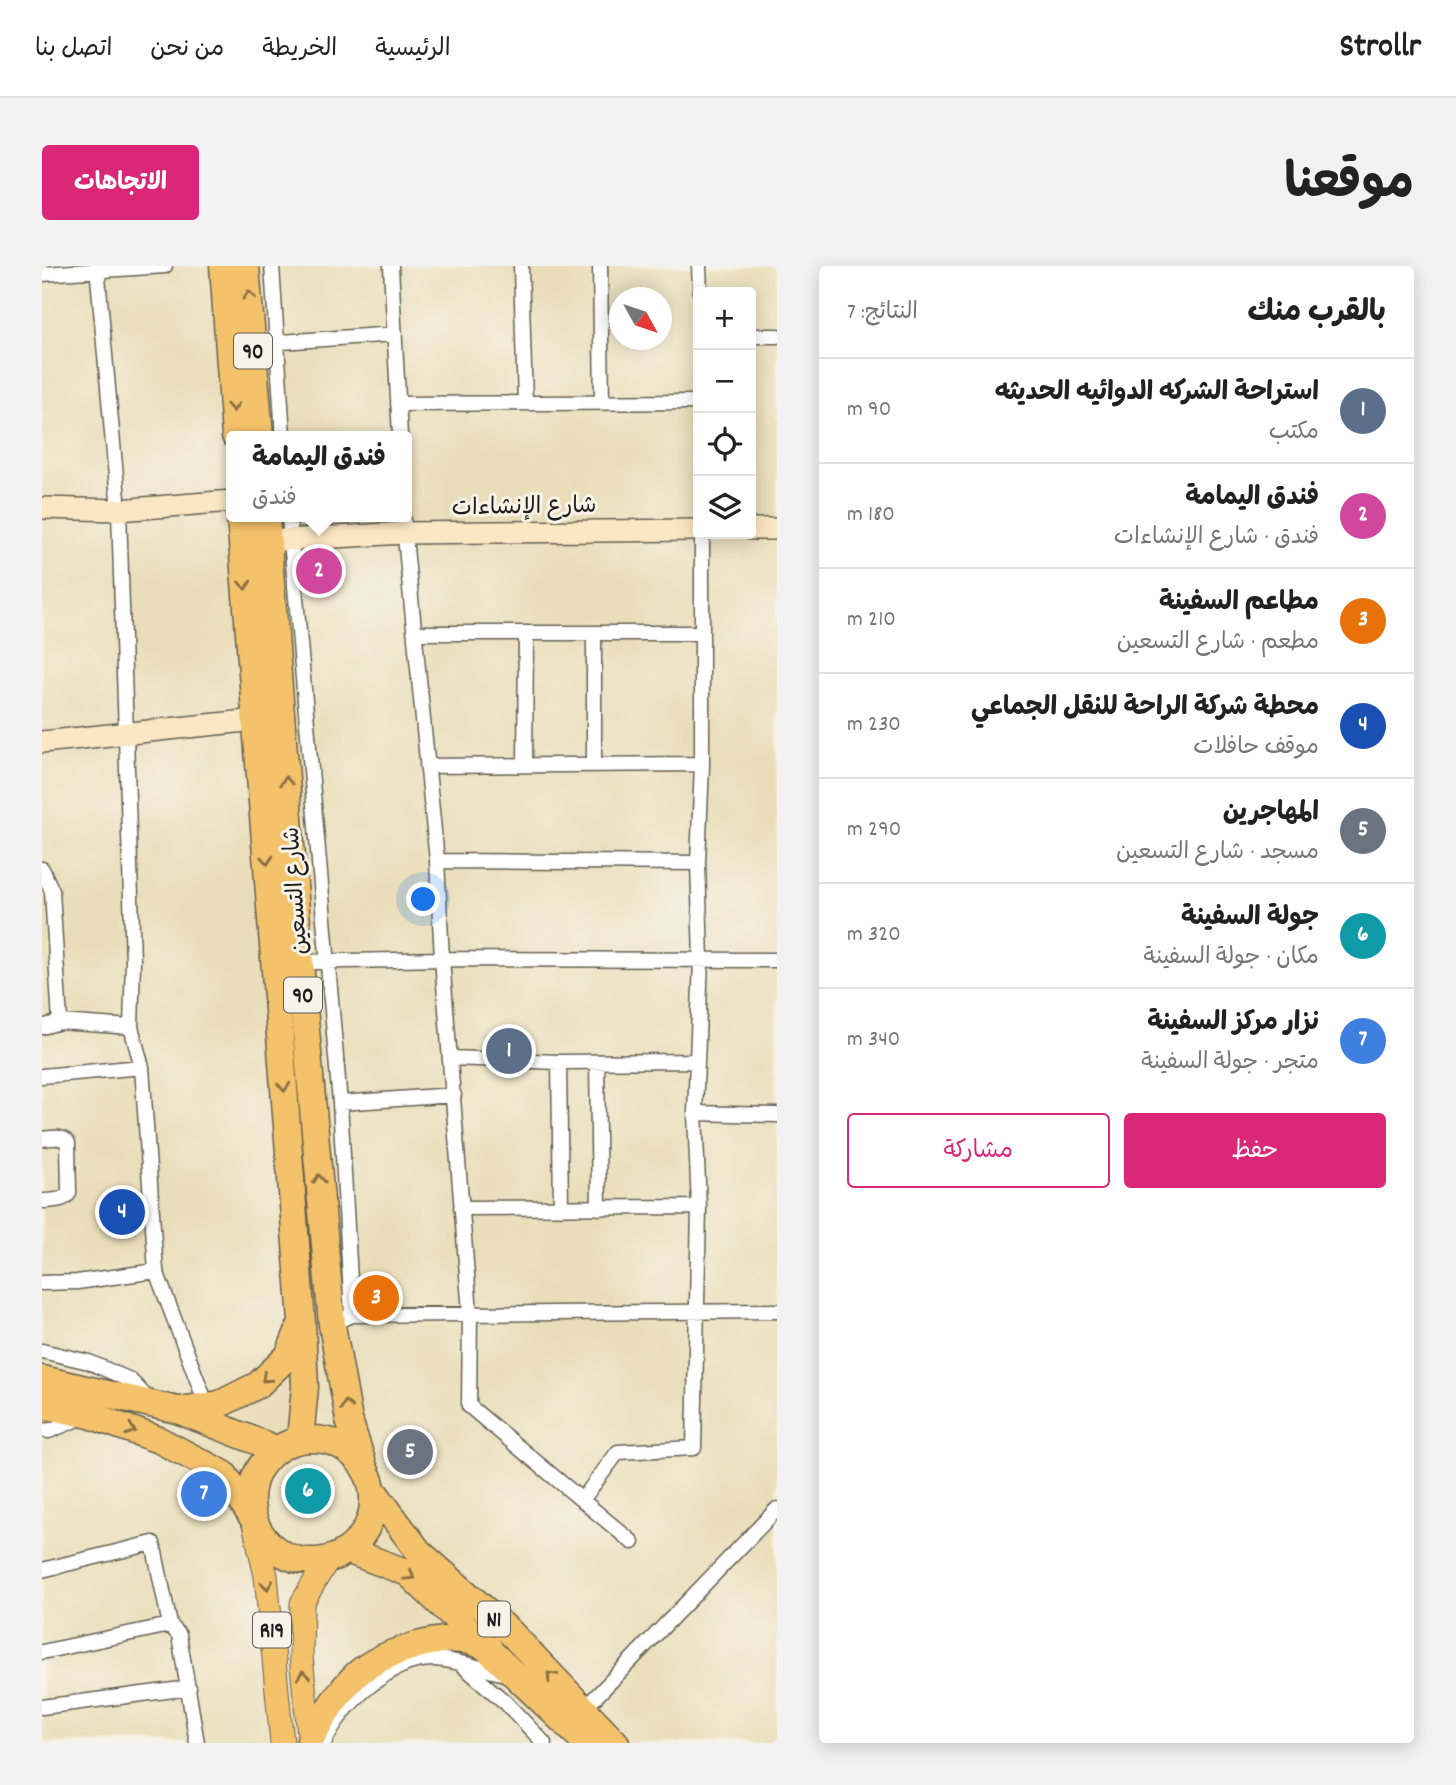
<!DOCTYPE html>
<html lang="ar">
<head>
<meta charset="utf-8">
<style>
	body { margin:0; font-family:Dekko,"Playpen Sans Arabic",sans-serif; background:#f2f2f2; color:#222; direction:rtl }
	.controls { position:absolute; right:21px; top:21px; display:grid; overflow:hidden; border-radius:7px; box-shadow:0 4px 18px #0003 }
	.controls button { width:63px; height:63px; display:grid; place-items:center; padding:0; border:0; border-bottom:2px solid #e0e0e0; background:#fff; color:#222; font:35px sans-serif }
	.compass { position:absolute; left:567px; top:21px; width:63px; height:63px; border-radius:50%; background:#fff; box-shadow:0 4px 18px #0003; rotate:130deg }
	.you { position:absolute; left:382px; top:634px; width:24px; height:24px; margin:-18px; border:5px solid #fff; border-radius:50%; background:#1a73e8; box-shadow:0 0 0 10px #1a73e833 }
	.badge { display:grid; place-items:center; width:46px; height:46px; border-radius:50%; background:#db2777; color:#fff; font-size:23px; font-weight:700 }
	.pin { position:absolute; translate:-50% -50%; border:4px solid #fff; box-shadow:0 2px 7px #0006 }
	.popup { position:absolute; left:184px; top:165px; width:186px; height:91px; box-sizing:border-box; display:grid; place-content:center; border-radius:7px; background:#fff; filter:drop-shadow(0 2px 5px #0005); font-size:23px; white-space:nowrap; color:#767676 }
	.popup b { font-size:26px; color:#222 }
	.popup::after { content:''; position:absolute; left:50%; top:100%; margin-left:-14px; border:14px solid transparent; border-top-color:#fff }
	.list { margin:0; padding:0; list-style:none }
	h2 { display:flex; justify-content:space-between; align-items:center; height:91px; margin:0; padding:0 28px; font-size:30px }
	h2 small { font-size:23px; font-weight:400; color:#767676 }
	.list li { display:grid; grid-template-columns:46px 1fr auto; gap:21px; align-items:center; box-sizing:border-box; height:105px; padding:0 28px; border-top:2px solid #e0e0e0 }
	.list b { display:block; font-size:26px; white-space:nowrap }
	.list p { margin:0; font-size:23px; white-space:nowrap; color:#767676 }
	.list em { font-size:23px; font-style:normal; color:#767676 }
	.actions { display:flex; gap:14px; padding:21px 28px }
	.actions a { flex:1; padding:16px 0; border:2px solid #db2777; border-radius:7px; text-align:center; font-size:24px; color:#db2777 }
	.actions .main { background:#db2777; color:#fff }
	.icon { flex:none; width:38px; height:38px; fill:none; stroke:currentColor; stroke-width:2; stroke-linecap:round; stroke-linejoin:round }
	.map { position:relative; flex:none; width:735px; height:1477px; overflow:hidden; direction:ltr; border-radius:7px }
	header { display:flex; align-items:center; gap:42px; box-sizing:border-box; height:98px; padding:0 35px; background:#fff; border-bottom:2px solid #e0e0e0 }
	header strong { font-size:33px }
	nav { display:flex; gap:38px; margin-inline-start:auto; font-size:24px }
	.intro { display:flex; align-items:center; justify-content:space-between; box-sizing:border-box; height:168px; padding:0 42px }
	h1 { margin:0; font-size:49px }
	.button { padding:18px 32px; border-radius:7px; background:#db2777; color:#fff; font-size:24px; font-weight:700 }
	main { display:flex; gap:42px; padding:0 42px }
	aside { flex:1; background:#fff; border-radius:7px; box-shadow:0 4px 18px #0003 }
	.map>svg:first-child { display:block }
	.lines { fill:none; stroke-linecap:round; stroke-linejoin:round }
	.street-casing { stroke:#646053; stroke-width:17 }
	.secondary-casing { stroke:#646053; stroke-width:24 }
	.primary-casing { stroke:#646053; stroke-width:25 }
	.highway-casing { stroke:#646053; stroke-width:29 }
	.street { stroke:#fff; stroke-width:14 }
	.secondary { stroke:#fbe7c3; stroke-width:21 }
	.primary { stroke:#f4c26a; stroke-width:23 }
	.highway { stroke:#f4c26a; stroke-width:26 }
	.oneway { stroke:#886f43 }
	.labels { text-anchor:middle; stroke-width:6; stroke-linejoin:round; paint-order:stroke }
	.shield { fill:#f7f3e8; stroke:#5e5c59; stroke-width:2 }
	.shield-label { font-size:21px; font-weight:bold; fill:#1c1c1c }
	.street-label { font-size:23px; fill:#1c1c1c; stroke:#f7f3e8 }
</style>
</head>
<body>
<header>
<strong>Strollr</strong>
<nav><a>الرئيسية</a><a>الخريطة</a><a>من نحن</a><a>اتصل بنا</a></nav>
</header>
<div class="intro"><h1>موقعنا</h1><a class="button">الاتجاهات</a></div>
<main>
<aside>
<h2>بالقرب منك<small>النتائج: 7</small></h2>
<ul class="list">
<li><span class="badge" style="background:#5c6f8a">1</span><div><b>استراحة الشركه الدوائيه الحديثه</b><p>مكتب</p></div><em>90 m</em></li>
<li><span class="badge" style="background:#d1479c">2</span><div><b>فندق اليمامة</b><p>فندق · شارع الإنشاءات</p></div><em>180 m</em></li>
<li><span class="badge" style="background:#e8710a">3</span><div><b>مطاعم السفينة</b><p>مطعم · شارع التسعين</p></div><em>210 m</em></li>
<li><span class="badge" style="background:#1a4fb4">4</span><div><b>محطة شركة الراحة للنقل الجماعي</b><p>موقف حافلات</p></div><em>230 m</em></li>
<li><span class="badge" style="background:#6b7280">5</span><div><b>المهاجرين</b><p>مسجد · شارع التسعين</p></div><em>290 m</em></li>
<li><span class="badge" style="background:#0f9aa8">6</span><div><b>جولة السفينة</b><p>مكان · جولة السفينة</p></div><em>320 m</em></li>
<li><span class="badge" style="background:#3f7fe0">7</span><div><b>نزار مركز السفينة</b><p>متجر · جولة السفينة</p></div><em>340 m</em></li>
</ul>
<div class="actions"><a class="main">حفظ</a><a>مشاركة</a></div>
</aside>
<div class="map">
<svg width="735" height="1477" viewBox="0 0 735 1477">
	<rect width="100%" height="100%" fill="#f7f3e8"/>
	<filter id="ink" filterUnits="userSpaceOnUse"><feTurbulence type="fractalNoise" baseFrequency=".0143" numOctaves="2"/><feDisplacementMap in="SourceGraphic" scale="14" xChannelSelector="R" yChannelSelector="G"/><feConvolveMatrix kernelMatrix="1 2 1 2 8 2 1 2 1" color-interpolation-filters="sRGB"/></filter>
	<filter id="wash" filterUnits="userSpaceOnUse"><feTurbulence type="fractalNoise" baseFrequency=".00686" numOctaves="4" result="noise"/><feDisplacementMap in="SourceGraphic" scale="28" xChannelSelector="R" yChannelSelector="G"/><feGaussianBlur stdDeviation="1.57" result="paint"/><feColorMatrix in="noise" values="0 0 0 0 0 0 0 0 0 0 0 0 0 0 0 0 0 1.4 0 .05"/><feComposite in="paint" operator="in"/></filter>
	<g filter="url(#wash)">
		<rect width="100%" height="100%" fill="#eadeba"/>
	</g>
	<g filter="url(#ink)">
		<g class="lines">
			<g class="street-casing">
				<path id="street" d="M55,0L77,244L91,696L89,761L100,801L114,1005L165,1140
					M230,0L241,170
					M349,0L358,170
					M479,0L483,137
					M558,0L560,136
					M657,0L658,26
					M0,8L123,0
					M709,70H735
					M225,77L353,68
					M356,138L656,136
					M247,251L298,837L310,1049
					M361,251L395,595L400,693L428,1047L427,1140L590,1276
					M373,367H660
					M552,367V499
					M483,499L484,367
					M385,500L660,498
					M395,595L656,597
					M0,603L10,625L18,756
					M258,696L400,693L735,694
					M0,761L18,756L89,761
					M408,792L517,796L655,795
					M517,796L519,942
					M555,796L557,942
					M0,810L100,801
					M298,837L412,829
					M653,847L735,849
					M0,873C9,872 20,869 26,877L27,927C21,936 10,934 0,935
					M419,942L657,941
					M0,1017L35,1016L114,1005
					M303,1052L310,1049L735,1045
					M0,1085L47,1096L88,1114L108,1135
					M0,1164L7,1165L41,1151
					M540,1234L576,1186L652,1182L657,941L653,847L659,694L656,597L660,498V268
					M0,1304L111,1277L128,1359L137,1369L155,1477
					M0,1386L128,1359
					M420,1399L464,1437L502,1477
					M0,1441L147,1422
					M541,1444L735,1243
					M282,1477C299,1439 349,1391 394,1393C418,1395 444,1404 468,1409"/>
			</g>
			<g class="secondary-casing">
				<path id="secondary" d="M0,242L77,244L190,235
					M709,263H735
					M225,275L362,267L656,264
					M0,476L214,454"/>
			</g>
			<g class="primary-casing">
				<path id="primary" d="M211,1253L224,1310L240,1477
					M268,1477L259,1391L260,1337L286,1293"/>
			</g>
			<g class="highway-casing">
				<path id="highway" d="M181,0L193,170
					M204,0L218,170
					M198,251L260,1056L263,1121L258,1173
					M224,251L258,696L290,1059L307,1154L323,1204
					M0,1113L135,1144L234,1183
					M0,1139L48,1149L117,1174L182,1208L210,1251
					M137,1144L178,1138L216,1119L246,1090L258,1061
					M209 1234a61 61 0 1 1 122 0a61 61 0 1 1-122 0Z
					M333,1227L377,1286L467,1365L574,1477
					M305,1284L366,1307L544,1477
					M268,1474C281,1450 295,1427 315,1408C339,1387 390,1371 421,1374C430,1375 439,1379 447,1382"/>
			</g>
			<use href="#street" class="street"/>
			<use href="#secondary" class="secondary"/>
			<use href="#primary" class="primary"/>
			<use href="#highway" class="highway"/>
		</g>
		<defs><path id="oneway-chevron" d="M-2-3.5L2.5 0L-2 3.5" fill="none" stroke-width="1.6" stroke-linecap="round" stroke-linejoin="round" transform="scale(1.75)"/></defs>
		<g class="oneway">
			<use href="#oneway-chevron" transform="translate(207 29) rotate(-95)"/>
			<use href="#oneway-chevron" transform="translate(191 141) rotate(86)"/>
			<use href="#oneway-chevron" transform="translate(203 319) rotate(85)"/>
			<use href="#oneway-chevron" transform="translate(244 515) rotate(-94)"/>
			<use href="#oneway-chevron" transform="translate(225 594) rotate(86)"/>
			<use href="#oneway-chevron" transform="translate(242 821) rotate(86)"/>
			<use href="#oneway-chevron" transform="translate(277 913) rotate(-95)"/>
			<use href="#oneway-chevron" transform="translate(224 1112) rotate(137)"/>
			<use href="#oneway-chevron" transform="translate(304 1139) rotate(-101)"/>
			<use href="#oneway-chevron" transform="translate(89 1164) rotate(20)"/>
			<use href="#oneway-chevron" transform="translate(368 1310) rotate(34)"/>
			<use href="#oneway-chevron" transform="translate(225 1319) rotate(83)"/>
			<use href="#oneway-chevron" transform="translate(261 1409) rotate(-96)"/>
			<use href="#oneway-chevron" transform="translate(509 1410) rotate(-133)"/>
		</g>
	</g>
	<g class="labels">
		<g class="shield">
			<rect x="192" y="67.5" width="38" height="35" rx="5"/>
			<rect x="242" y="711.5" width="38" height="35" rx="5"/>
			<rect x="436" y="1335.5" width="32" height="35" rx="5"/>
			<rect x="211" y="1346.5" width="38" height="35" rx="5"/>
		</g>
		<g class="shield-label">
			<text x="211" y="92">90</text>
			<text x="261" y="736">90</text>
			<text x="452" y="1360">N1</text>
			<text x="230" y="1371">R19</text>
		</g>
		<g class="street-label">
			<text transform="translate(482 239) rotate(-1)" y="8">شارع الإنشاءات</text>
			<text transform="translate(252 625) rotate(-94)" y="8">شارع التسعين</text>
		</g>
	</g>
</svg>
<div class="controls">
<button>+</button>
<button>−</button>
<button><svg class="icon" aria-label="locate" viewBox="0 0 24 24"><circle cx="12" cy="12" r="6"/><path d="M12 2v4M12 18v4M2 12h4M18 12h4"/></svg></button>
<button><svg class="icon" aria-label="layers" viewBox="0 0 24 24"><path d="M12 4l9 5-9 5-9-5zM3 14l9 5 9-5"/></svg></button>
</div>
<svg class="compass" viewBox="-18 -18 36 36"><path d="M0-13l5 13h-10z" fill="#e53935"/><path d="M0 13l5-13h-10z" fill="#767676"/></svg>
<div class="you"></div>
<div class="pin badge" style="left:467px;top:785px;background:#5c6f8a">1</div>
<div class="pin badge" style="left:277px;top:305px;background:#d1479c">2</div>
<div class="popup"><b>فندق اليمامة</b>فندق</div>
<div class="pin badge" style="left:334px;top:1032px;background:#e8710a">3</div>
<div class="pin badge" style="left:80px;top:946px;background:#1a4fb4">4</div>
<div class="pin badge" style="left:368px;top:1186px;background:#6b7280">5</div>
<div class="pin badge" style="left:266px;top:1225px;background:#0f9aa8">6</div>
<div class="pin badge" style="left:162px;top:1228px;background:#3f7fe0">7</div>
</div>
</main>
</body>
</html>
